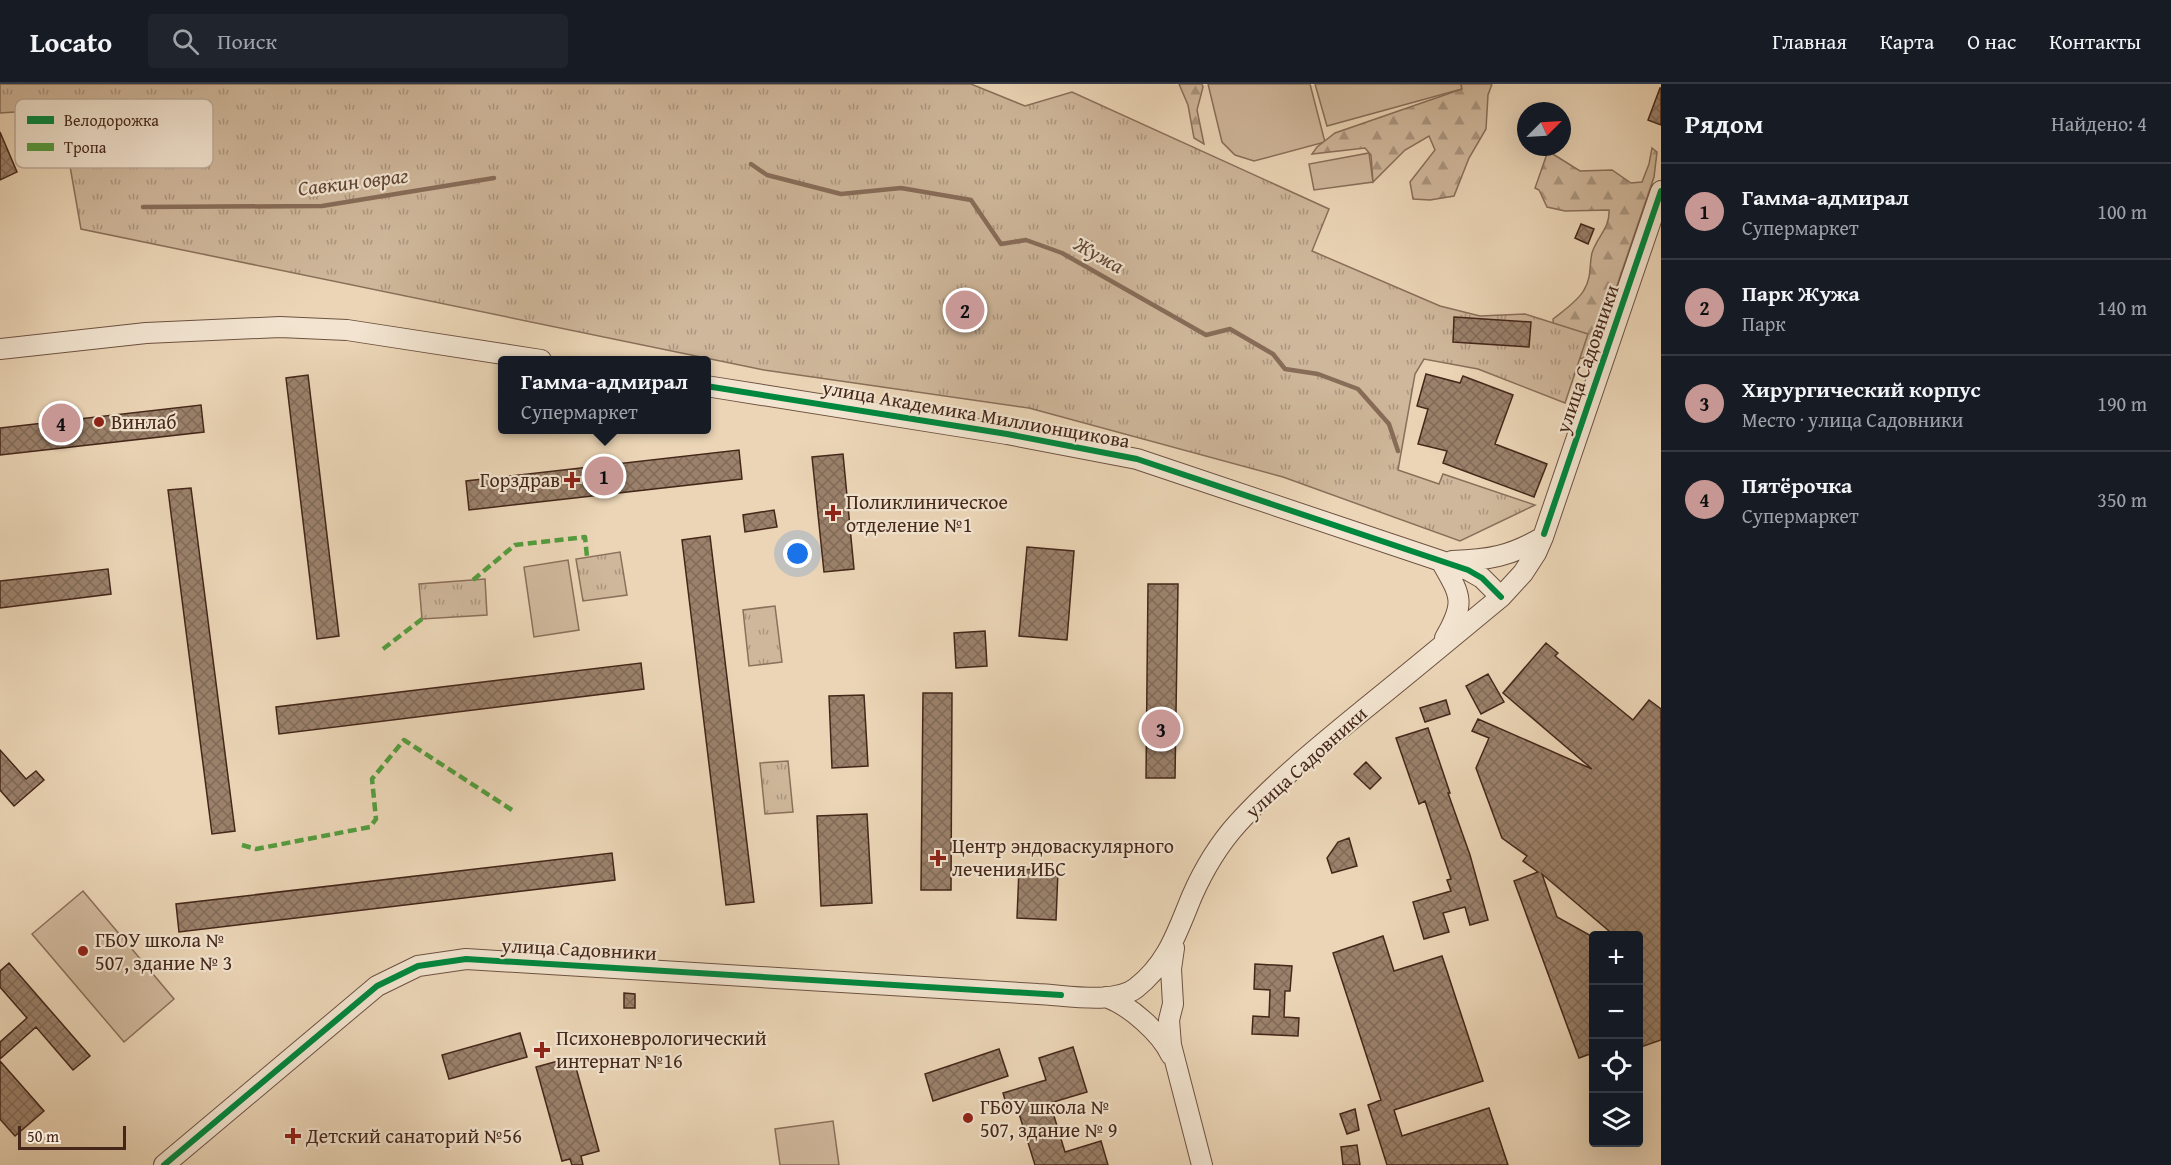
<!DOCTYPE html>
<html lang="ru">
<head>
<meta charset="utf-8">
<style>
	body { margin:0; font-family:"Gentium Book Plus",serif; background:#20242c; color:#f1f3f6 }
	.controls { position:absolute; right:18px; bottom:18px; display:grid; overflow:hidden; border-radius:6px; box-shadow:0 6px 24px #0002 }
	.controls button { width:54px; height:54px; display:grid; place-items:center; padding:0; border:0; border-bottom:2px solid #363941; background:#171b24; color:#f1f3f6; font:30px sans-serif }
	.compass { position:absolute; left:1517px; top:18px; width:54px; height:54px; border-radius:50%; background:#171b24; box-shadow:0 6px 24px #0002; rotate:66deg }
	.scale { position:absolute; left:18px; bottom:15px; width:108px; box-sizing:border-box; padding-left:6px; border:3px solid #45271a; border-top:0; font-size:16px; line-height:21px; white-space:nowrap; color:#45271a; -webkit-text-stroke:4px #f2e4d0; paint-order:stroke }
	.you { position:absolute; left:798px; top:470px; width:21px; height:21px; margin:-15px; border:4px solid #fff; border-radius:50%; background:#1a73e8; box-shadow:0 0 0 9px #1a73e833 }
	.badge { display:grid; place-items:center; width:39px; height:39px; border-radius:50%; background:#c59692; color:#111; font-size:20px; font-weight:700 }
	.pin { position:absolute; translate:-50% -50%; border:3px solid #fff; box-shadow:0 2px 6px #0006 }
	.popup { position:absolute; left:498px; top:272px; width:213px; height:78px; box-sizing:border-box; display:grid; place-content:center; border-radius:6px; background:#171b24; filter:drop-shadow(0 2px 4px #0005); font-size:20px; white-space:nowrap; color:#9ea1a6 }
	.popup b { font-size:22px; color:#f1f3f6 }
	.popup::after { content:''; position:absolute; left:50%; top:100%; margin-left:-12px; border:12px solid transparent; border-top-color:#171b24 }
	.list { margin:0; padding:0; list-style:none }
	h2 { display:flex; justify-content:space-between; align-items:center; height:78px; margin:0; padding:0 24px; font-size:26px }
	h2 small { font-size:20px; font-weight:400; color:#9ea1a6 }
	.list li { display:grid; grid-template-columns:39px 1fr auto; gap:18px; align-items:center; box-sizing:border-box; height:96px; padding:0 24px; border-top:2px solid #363941 }
	.list b { display:block; font-size:22px; white-space:nowrap }
	.list p { margin:0; font-size:20px; white-space:nowrap; color:#9ea1a6 }
	.list em { font-size:20px; font-style:normal; color:#9ea1a6 }
	.icon { flex:none; width:33px; height:33px; fill:none; stroke:currentColor; stroke-width:2; stroke-linecap:round; stroke-linejoin:round }
	.map { position:relative; flex:none; width:1661px; height:1081px; overflow:hidden }
	header { display:flex; align-items:center; gap:36px; box-sizing:border-box; height:84px; padding:0 30px; background:#171b24; border-bottom:2px solid #363941 }
	header strong { font-size:28px }
	nav { display:flex; gap:33px; margin-inline-start:auto; font-size:21px }
	.search { width:420px; height:54px; background:#20242c; display:flex; align-items:center; gap:15px; box-sizing:border-box; padding:0 21px; border-radius:6px; color:#9ea1a6; font-size:22px }
	main { display:flex }
	aside { flex:1; background:#171b24 }
	.map>svg:first-child { display:block }
	.grass { fill:#cfb79b; stroke:#8a6f5a; stroke-width:1.5 }
	.forest { fill:url(#forest-firs); stroke:#8a6f5a; stroke-width:1.5 }
	.park { fill:url(#park-tufts); stroke:#8a6f5a; stroke-width:1.5 }
	.lines { fill:none; stroke-linecap:round; stroke-linejoin:round }
	.stream { stroke:#876c58; stroke-width:4.5 }
	.building { fill:url(#building-cross-hatch); stroke:#45271a; stroke-width:1.5 }
	.minor-casing { stroke:#6e5241; stroke-width:22 }
	.minor { stroke:#f2e4d0; stroke-width:20 }
	.quiet { stroke:#549c3e; stroke-width:4.5; stroke-dasharray:9 4.5; stroke-linecap:butt }
	.cycleway-casing { stroke:#f2e4d0; stroke-width:10 }
	.cycleway { stroke:#00873e; stroke-width:6 }
	.poi-dot { fill:#8f2418; stroke:#f2e4d0; stroke-width:2 }
	.labels { text-anchor:middle; stroke-width:4.5; stroke-linejoin:round; paint-order:stroke }
	.street-label { font-size:20px; fill:#45271a; stroke:#f2e4d0 }
	.poi-label { font-size:20px; fill:#45271a; stroke:#f2e4d0; text-anchor:start }
	.water-label { font-size:21px; font-style:italic; fill:#604434; stroke:#f2e4d0 }
	.key { fill:#f2e4d0; stroke:#beab99; stroke-width:1.5 }
	.key-label { font-size:16px; fill:#45271a }
</style>
</head>
<body>
<header>
<strong>Locato</strong>
<div class="search"><svg class="icon" aria-label="search" viewBox="0 0 24 24"><circle cx="10" cy="10" r="6"/><path d="M15 15l6 6"/></svg>Поиск</div>
<nav><a>Главная</a><a>Карта</a><a>О нас</a><a>Контакты</a></nav>
</header>
<main>
<div class="map">
<svg width="1661" height="1081" viewBox="0 0 1661 1081">
	<defs>
		<pattern id="forest-firs" width="22" height="20" patternUnits="userSpaceOnUse" patternTransform="scale(1.5)"><rect width="22" height="20" fill="#cfb79b"/><path d="M5 1l3.5 6h-7zM16 11l3.5 6h-7z" fill="#aa957e"/></pattern>
		<pattern id="park-tufts" width="24" height="20" patternUnits="userSpaceOnUse" patternTransform="scale(1.5)"><rect width="24" height="20" fill="#cfb79b"/><path d="M3 7l-1-3M5 7V3M7 7l1-3M15 17l-1-3M17 17v-4M19 17l1-3" fill="none" stroke="#aa957e"/></pattern>
		<pattern id="building-cross-hatch" width="8" height="8" patternUnits="userSpaceOnUse" patternTransform="scale(1.5)"><rect width="8" height="8" fill="#9b816b"/><path d="M0 0l8 8M0 8l8-8" fill="none" stroke="#806a57"/></pattern>
	</defs>
	<rect width="100%" height="100%" fill="#ebd5b6"/>
	<filter id="stains"><feTurbulence type="fractalNoise" baseFrequency=".00333" numOctaves="4"/><feColorMatrix values="0 0 0 0 .2 0 0 0 0 .09 0 0 0 0 .02 0 0 0 .5 -.17"/></filter>
	<radialGradient id="worn" r=".72"><stop offset=".6" stop-color="#630" stop-opacity="0"/><stop offset="1" stop-color="#630" stop-opacity=".3"/></radialGradient>
	<path class="grass" d="M1208,0H1310L1325,58L1254,77L1235,71L1222,58Z
		M1315,0H1461L1462,5L1327,42Z
		M1369,69L1373,98L1314,106L1309,80Z
		M568,476L579,546L534,553L524,483Z
		M83,807L174,915L124,958L32,850Z
		M833,1037L839,1081H780L775,1045Z"/>
	<path class="forest" d="M1179,0H1202L1203,3L1197,26L1204,60L1194,54L1188,21Z
		M1461,0H1492L1488,11L1486,45L1469,74L1454,112L1430,116L1413,115L1410,98L1435,66L1429,52L1405,66L1373,98L1371,71L1365,64L1312,70L1317,63L1335,49L1462,5Z
		M1652,64L1657,68L1654,93L1593,272L1568,277L1556,271L1553,235C1563,227 1578,217 1584,206C1592,193 1589,181 1592,169C1597,152 1610,145 1609,126L1565,127L1547,123L1539,106L1535,104L1548,67L1580,87L1612,86L1631,99L1642,98L1649,80Z"/>
	<path class="park" d="M0,0H971L1025,22L1072,8L1329,125L1312,167L1440,222L1480,232L1525,230L1588,250L1565,319L1478,285L1424,275L1415,290L1398,386L1439,400L1443,390L1535,421L1460,457L1283,393L1029,324L764,286L81,145L60,25L0,29Z
		M620,468L627,511L583,517L576,475Z
		M485,495L487,531L422,535L419,500Z
		M775,522L782,578L749,582L743,526Z
		M788,677L793,728L765,730L760,679Z"/>
	<g class="lines">
		<path class="stream" d="M751,80L767,91L841,110L901,104L971,116L1001,160L1026,156L1062,169L1206,251L1230,245L1273,270L1285,285L1318,290L1358,305L1389,340L1398,367
			M143,123L322,122L494,94"/>
	</g>
	<path class="building" d="M1660,4H1661V41L1648,36Z
		M0,48L17,88L0,96Z
		M1581,140L1594,145L1588,160L1575,154Z
		M1454,233L1531,238L1529,263L1453,258Z
		M1426,290L1460,299L1463,292L1513,311L1495,360L1547,380L1534,413L1443,379L1447,367L1418,360L1428,325L1417,322Z
		M308,291L339,552L317,555L286,294Z
		M201,321L204,348L0,371V344Z
		M739,366L742,395L469,426L466,397Z
		M843,370L854,485L824,488L812,373Z
		M191,404L235,747L212,750L168,406Z
		M774,426L777,443L745,448L743,431Z
		M710,452L754,818L726,821L682,456Z
		M1027,463L1074,467L1067,556L1019,552Z
		M108,485L111,510L0,524V497Z
		M1148,500H1178L1175,694H1146Z
		M985,547L987,582L956,584L954,549Z
		M1546,559L1558,569L1555,572L1633,636L1649,616L1661,625V956L1638,964V852H1615L1542,790L1557,833L1593,853V969L1579,974L1514,797L1538,788L1523,777L1527,772L1502,754L1476,684L1489,654L1472,647L1478,635L1592,685L1503,609Z
		M641,579L644,605L279,650L276,623Z
		M1488,590L1504,618L1481,630L1466,602Z
		M923,609H952L951,806H921Z
		M864,611L868,682L832,684L829,612Z
		M1446,616L1450,630L1425,638L1420,624Z
		M1428,644L1450,709H1448L1470,771L1488,836L1470,841L1465,823L1443,829L1449,848L1424,855L1413,818L1451,807L1447,796L1451,795L1425,717L1419,720L1396,654Z
		M0,666L26,695L36,687L44,696L14,722L0,706Z
		M1366,678L1381,694L1370,705L1354,690Z
		M867,730L872,819L821,822L817,732Z
		M1349,754L1357,782L1332,789L1327,774L1338,758Z
		M612,769L615,796L179,848L176,820Z
		M1019,785L1058,787L1056,836L1017,834Z
		M1383,852L1394,887L1442,872L1483,997L1394,1026L1402,1052L1489,1024L1508,1081H1387L1368,1021L1381,1016L1333,869Z
		M9,879L90,972L73,986L36,943L0,975V958L27,934L0,903V887Z
		M1255,880L1292,882L1290,907H1285L1284,933L1299,934L1298,952L1252,950L1253,932L1269,933L1270,906L1254,905Z
		M624,909L635,910V924H624Z
		M520,949L527,973L449,995L442,971Z
		M1073,963L1087,1008L1050,1019L1065,1068L1101,1057L1108,1081H1035L1016,1020L1007,1023L1003,1009L1046,996L1039,974Z
		M999,965L1008,992L933,1017L925,990Z
		M573,973L599,1067L581,1072L583,1081H572L570,1075L562,1077L536,983Z
		M0,977L44,1027L15,1052L0,1035Z
		M1355,1025L1359,1046L1347,1050L1340,1030Z
		M1357,1061L1360,1081H1343L1341,1063Z"/>
	<g class="lines">
		<g class="minor-casing">
			<path id="minor" d="M0,265L146,249L280,243L347,246L541,276
				M706,302L1007,350L1137,375L1468,486L1482,494L1501,513
				M1441,477C1461,512 1466,518 1445,554
				M1452,477C1489,476 1511,472 1543,453
				M1174,864L1171,885L1173,920L1169,936L1171,961L1202,1081
				M1106,913C1129,921 1161,949 1171,971
				M164,1081L377,902L418,882L466,875L1038,910C1065,911 1114,921 1136,904C1168,879 1177,848 1192,812C1203,787 1219,760 1238,739C1277,696 1322,660 1367,623C1412,587 1456,550 1501,513L1523,489L1536,469L1543,453L1661,107"/>
		</g>
		<use href="#minor" class="minor"/>
		<path class="quiet" d="M473,496L515,461L585,453L587,473
			M383,565L422,535
			M242,761L256,765L370,743L376,735L372,695L404,656L512,726"/>
		<g class="cycleway-casing">
			<path id="cycleway" d="M706,302L1007,350L1137,375L1468,486L1482,494L1501,513
				M1544,450L1661,107
				M164,1081L377,902L418,882L466,875L1061,911"/>
		</g>
		<use href="#cycleway" class="cycleway"/>
	</g>
	<g class="poi-dot">
		<circle cx="99" cy="338" r="6"/>
		<path d="M569 387h6v6h6v6h-6v6h-6v-6h-6v-6h6z"/>
		<path d="M830 420h6v6h6v6h-6v6h-6v-6h-6v-6h6z"/>
		<path d="M935 765h6v6h6v6h-6v6h-6v-6h-6v-6h6z"/>
		<circle cx="83" cy="867" r="6"/>
		<path d="M539 957h6v6h6v6h-6v6h-6v-6h-6v-6h6z"/>
		<circle cx="968" cy="1034" r="6"/>
		<path d="M290 1043h6v6h6v6h-6v6h-6v-6h-6v-6h6z"/>
	</g>
	<g class="labels">
		<g class="street-label">
			<text transform="translate(1587 275) rotate(-71)" y="7">улица Садовники</text>
			<text transform="translate(976 330) rotate(10)" y="7">улица Академика Миллионщикова</text>
			<text transform="translate(1306 678) rotate(-42)" y="7">улица Садовники</text>
			<text transform="translate(579 865) rotate(3)" y="7">улица Садовники</text>
		</g>
		<g class="poi-label">
			<text x="111" y="345">Винлаб</text>
			<text x="560" y="403" text-anchor="end">Горздрав</text>
			<text x="846" y="425">Поликлиническое<tspan x="846" dy="23">отделение №1</tspan></text>
			<text x="952" y="769">Центр эндоваскулярного<tspan x="952" dy="23">лечения ИБС</tspan></text>
			<text x="95" y="863">ГБОУ школа №<tspan x="95" dy="23">507, здание № 3</tspan></text>
			<text x="556" y="961">Психоневрологический<tspan x="556" dy="23">интернат №16</tspan></text>
			<text x="980" y="1030">ГБОУ школа №<tspan x="980" dy="23">507, здание № 9</tspan></text>
			<text x="306" y="1059">Детский санаторий №56</text>
		</g>
		<g class="water-label">
			<text transform="translate(353 98) rotate(-7)" y="7">Савкин овраг</text>
			<text transform="translate(1099 171) rotate(29)" y="7">Жужа</text>
		</g>
	</g>
	<rect x="15" y="15" width="198" height="69" rx="9" class="key"/>
	<rect x="27" y="32" width="27" height="8" fill="#00873e"/>
	<rect x="27" y="59" width="27" height="8" fill="#549c3e"/>
	<g class="key-label">
		<text x="64" y="42">Велодорожка</text>
		<text x="64" y="69">Тропа</text>
	</g>
	<rect width="100%" height="100%" filter="url(#stains)"/>
	<rect width="100%" height="100%" fill="url(#worn)"/>
</svg>
<div class="controls">
<button>+</button>
<button>−</button>
<button><svg class="icon" aria-label="locate" viewBox="0 0 24 24"><circle cx="12" cy="12" r="6"/><path d="M12 2v4M12 18v4M2 12h4M18 12h4"/></svg></button>
<button><svg class="icon" aria-label="layers" viewBox="0 0 24 24"><path d="M12 4l9 5-9 5-9-5zM3 14l9 5 9-5"/></svg></button>
</div>
<svg class="compass" viewBox="-18 -18 36 36"><path d="M0-13l5 13h-10z" fill="#e53935"/><path d="M0 13l5-13h-10z" fill="#9ea1a6"/></svg>
<div class="scale">50 m</div>
<div class="you"></div>
<div class="pin badge" style="left:604px;top:392px">1</div>
<div class="popup"><b>Гамма-адмирал</b>Супермаркет</div>
<div class="pin badge" style="left:965px;top:226px">2</div>
<div class="pin badge" style="left:1161px;top:645px">3</div>
<div class="pin badge" style="left:61px;top:339px">4</div>
</div>
<aside>
<h2>Рядом<small>Найдено: 4</small></h2>
<ul class="list">
<li><span class="badge">1</span><div><b>Гамма-адмирал</b><p>Супермаркет</p></div><em>100 m</em></li>
<li><span class="badge">2</span><div><b>Парк Жужа</b><p>Парк</p></div><em>140 m</em></li>
<li><span class="badge">3</span><div><b>Хирургический корпус</b><p>Место · улица Садовники</p></div><em>190 m</em></li>
<li><span class="badge">4</span><div><b>Пятёрочка</b><p>Супермаркет</p></div><em>350 m</em></li>
</ul>
</aside>
</main>
</body>
</html>
